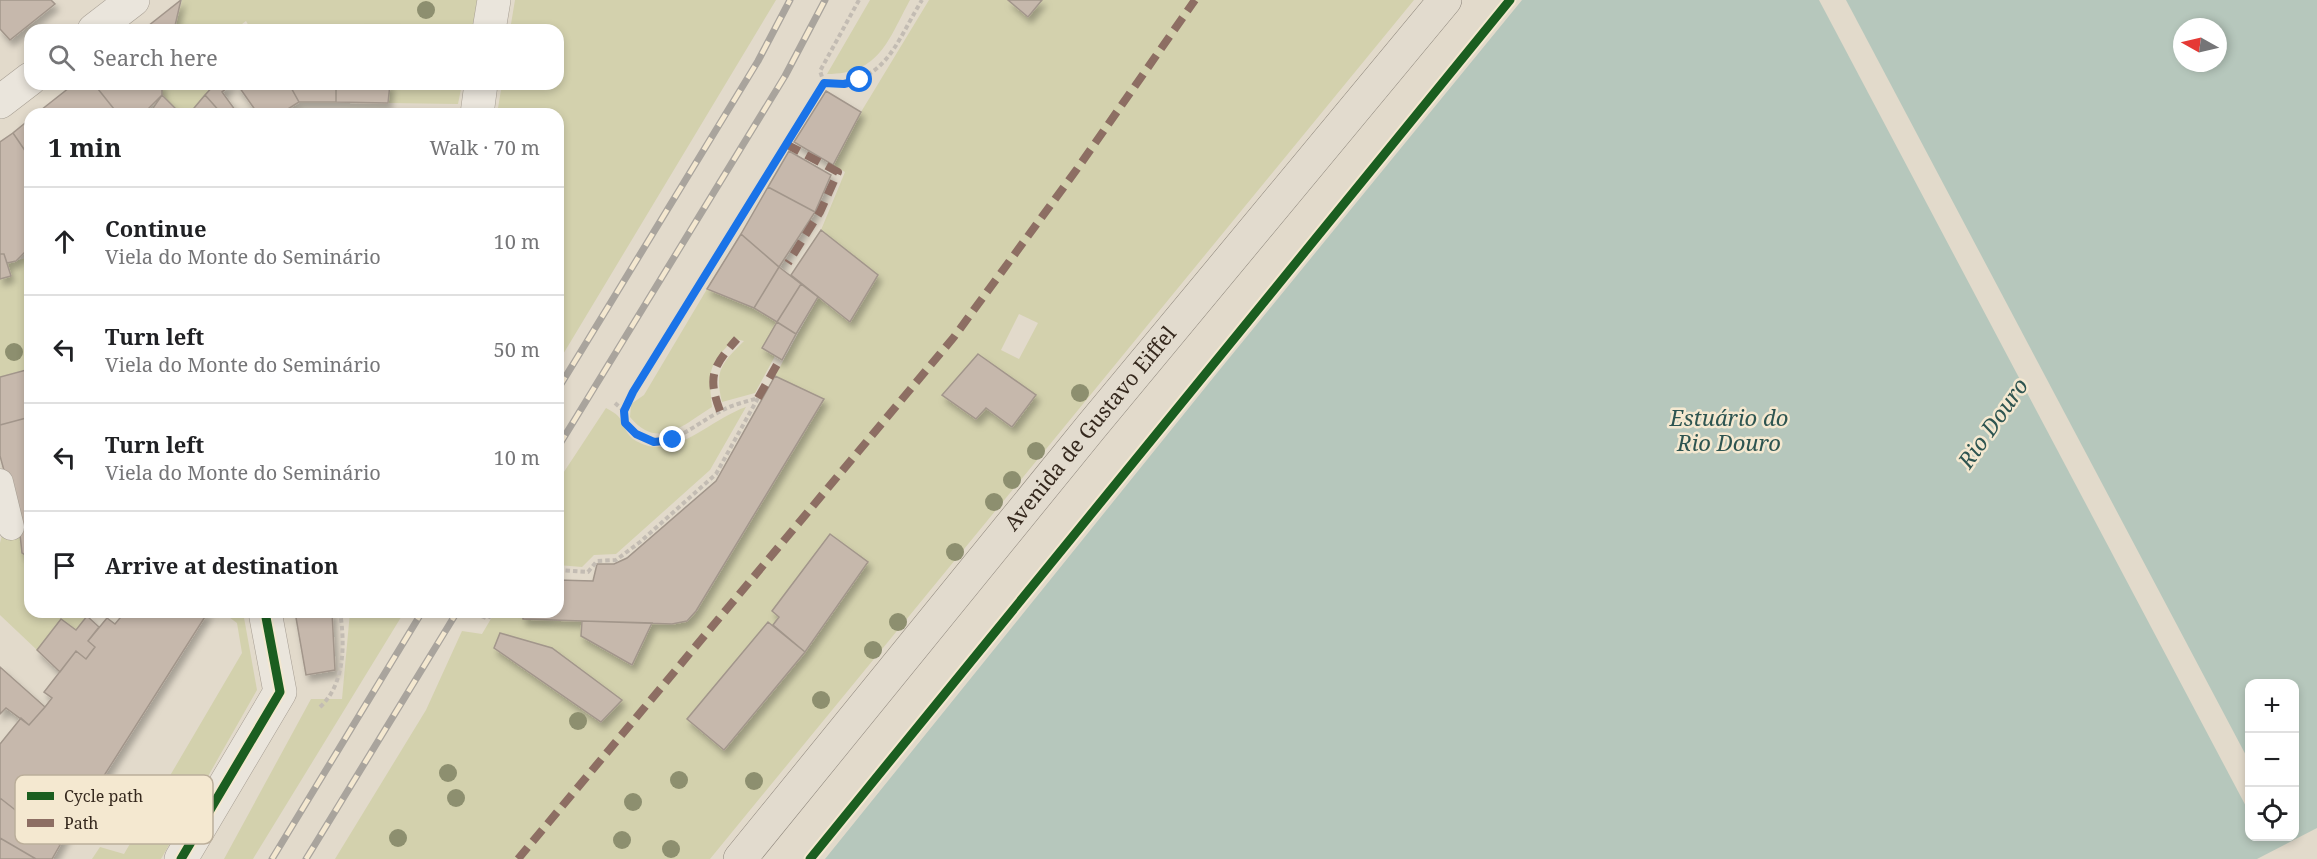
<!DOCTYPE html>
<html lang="en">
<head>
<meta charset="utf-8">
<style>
	body { margin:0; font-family:"Noto Serif",serif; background:#f2f2f2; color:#202124 }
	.controls { position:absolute; right:18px; bottom:18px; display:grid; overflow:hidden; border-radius:12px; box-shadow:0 3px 9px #0003 }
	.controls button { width:54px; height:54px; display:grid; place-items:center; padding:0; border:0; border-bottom:2px solid #e0e0e0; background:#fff; color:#202124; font:30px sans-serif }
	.compass { position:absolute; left:2173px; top:18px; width:54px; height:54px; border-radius:50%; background:#fff; box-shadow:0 3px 9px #0003; rotate:278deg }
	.stop { position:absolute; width:18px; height:18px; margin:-14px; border:4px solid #1a73e8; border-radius:50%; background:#fff }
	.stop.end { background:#1a73e8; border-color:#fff; box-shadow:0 2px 6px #0008 }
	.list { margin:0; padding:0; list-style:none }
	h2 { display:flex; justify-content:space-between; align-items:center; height:78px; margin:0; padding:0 24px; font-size:26px }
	h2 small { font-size:20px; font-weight:400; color:#757577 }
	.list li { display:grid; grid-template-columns:39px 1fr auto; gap:18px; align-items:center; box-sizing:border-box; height:108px; padding:0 24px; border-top:2px solid #e0e0e0 }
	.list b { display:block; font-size:22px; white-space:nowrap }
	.list p { margin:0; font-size:20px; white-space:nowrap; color:#757577 }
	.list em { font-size:20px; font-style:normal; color:#757577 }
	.icon { flex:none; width:33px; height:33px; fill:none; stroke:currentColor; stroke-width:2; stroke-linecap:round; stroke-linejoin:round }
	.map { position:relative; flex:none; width:2317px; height:859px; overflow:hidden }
	.search { position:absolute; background:#fff; box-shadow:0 3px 9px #0003; left:24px; top:24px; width:540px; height:66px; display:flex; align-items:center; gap:15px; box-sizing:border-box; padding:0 21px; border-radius:18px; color:#757577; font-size:22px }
	.panel { position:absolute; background:#fff; box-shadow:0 3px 9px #0003; left:24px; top:108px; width:540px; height:510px; border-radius:18px }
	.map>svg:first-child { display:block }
	.green { fill:#d3d1ad; fill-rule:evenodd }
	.water { fill:#b6c7bc; fill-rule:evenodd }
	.pier { fill:#e2dacb }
	.building { fill:#c6b8ac; stroke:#a2968b; stroke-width:1.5; filter:url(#shadow) }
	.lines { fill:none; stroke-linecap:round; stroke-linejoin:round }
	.lane-casing { stroke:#a79f94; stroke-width:27 }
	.street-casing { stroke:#a79f94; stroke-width:34 }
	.primary-casing { stroke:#8d857b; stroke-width:34 }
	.path { stroke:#c3bcb3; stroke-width:4; stroke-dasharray:4.5 3; stroke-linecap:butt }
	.lane { stroke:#eae5dc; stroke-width:26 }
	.street { stroke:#eae5dc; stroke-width:33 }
	.primary { stroke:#e2dbce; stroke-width:33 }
	.rail-casing { stroke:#a9a49d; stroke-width:7 }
	.rail { stroke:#f4e8d0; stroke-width:4.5; stroke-dasharray:14; stroke-linecap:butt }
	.quiet { stroke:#8d6e63; stroke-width:8; stroke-dasharray:15 8; stroke-linecap:butt }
	.cycleway-casing { stroke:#f4e8d0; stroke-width:13 }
	.cycleway { stroke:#1b5e20; stroke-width:9 }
	.tree { fill:#8d8f6f }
	.route { stroke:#1a73e8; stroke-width:8 }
	.labels { text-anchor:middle; stroke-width:5; stroke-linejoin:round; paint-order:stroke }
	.street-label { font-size:21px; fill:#35281d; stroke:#f4e8d0 }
	.water-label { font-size:22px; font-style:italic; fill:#2d5450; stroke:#f4e8d0 }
	.key { fill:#f4e8d0; stroke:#bbae9a; stroke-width:1.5 }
	.key-label { font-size:16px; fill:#35281d }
</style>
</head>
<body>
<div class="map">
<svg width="2317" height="859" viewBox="0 0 2317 859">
	<defs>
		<filter id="shadow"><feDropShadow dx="3.5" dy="6" stdDeviation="3" flood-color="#0004"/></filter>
	</defs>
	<rect width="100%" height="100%" fill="#e2dacb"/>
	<path class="green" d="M182,0H477L473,30H396V25H362L361,30H251L246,21L234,30H174Z
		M515,0H776L562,356L558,353V114H497L502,84H558V30H510Z
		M870,0H910C888,40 880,74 827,74Z
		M929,0H1008L1028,17L1042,0H1414L710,859H335L426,710L462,631L482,634L495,612H523V619L582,621L581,636L632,665L652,623L672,624L686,621L823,399L775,376L818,297L850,321L878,275L821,230L845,172L833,165L861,112ZM1019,314L1038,323L1019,359L1001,350ZM830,534L868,562L805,652L724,750L687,719L768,622L773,625L779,617L772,611ZM500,633L552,648L621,700L601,721L494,648Z
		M162,84H215L189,114H174L177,110L162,95Z
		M390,84H462L458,104L388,103Z
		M30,257V369L0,377V279L7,263Z
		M707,289L754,308L777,322L762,348L775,356L755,393L722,402C714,370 722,363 744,341L735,339C708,364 708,371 712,407C683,425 658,451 630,417L631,404L644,395Z
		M746,407L710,470L616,554L594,555L582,567L558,565V481L606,408C610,410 615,413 618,416C624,423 625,433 633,439C671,465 708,420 746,407Z
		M19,525L22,553L30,558V612H82L87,616L76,630L61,619L37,650L0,615V543L4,528Z
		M222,612H243L257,690L161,859H92L100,847L124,854L242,653L237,623Z
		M350,612L403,614L253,859H224L311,699H342Z"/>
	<path class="water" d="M1522,0H2317V828L2257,859H825L1217,373ZM2182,27H2218V63H2182ZM2250,684H2294V836H2250Z"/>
	<path class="pier" d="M1819,0H1846L2249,761V812Z"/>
	<path class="building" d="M0,0H51L55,4L10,40L0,29Z
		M181,0L174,30H143Z
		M1008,0H1042L1028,17Z
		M362,25H396V30H361Z
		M74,84H94L118,114H36Z
		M94,84H162V95L143,114H118Z
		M215,84H232L222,92L238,114H222L205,95Z
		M237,84H289L299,102L280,114H258Z
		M289,84H336V102H299Z
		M336,84H390L388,103L336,102Z
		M826,91L861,112L833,165L794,142Z
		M162,95L177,110L174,114H149Z
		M205,95L222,114H189Z
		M30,119V158L13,133Z
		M13,133L30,158V247L16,261L7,263L4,254H0V142Z
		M789,151L831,175L815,212L768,187Z
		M768,187L815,212L779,267L741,234Z
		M821,230L878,275L850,322L791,275Z
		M741,234L779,267L754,308L707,289Z
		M0,254H4L11,276L0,279Z
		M779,267L801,284L777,322L754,308Z
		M801,284L818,297L796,334L777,322Z
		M777,322L796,334L782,360L762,348Z
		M978,354L1036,395L1012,427L986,408L976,419L942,395Z
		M30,369V417L0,425V377Z
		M775,376L824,399L696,611L687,621L672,624L523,619V612H558V580L593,581L597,564H614L627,558L716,481Z
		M30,417V558L22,553L19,525L0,456V425Z
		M830,534L868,562L805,652L773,625L779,617L772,611Z
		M125,612H208L60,845L0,798V744L21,718L29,725L45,707L52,698L44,692L76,651L86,659L95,647L88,641L107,618L115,624Z
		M295,612H332L335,670L306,675Z
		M87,616L99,627L88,641L95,647L86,659L76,651L60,672L37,650L61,619L76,630Z
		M582,621L652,623L632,665L581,636Z
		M768,622L805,652L724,750L687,719Z
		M500,633L552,648L622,700L601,722L494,648Z
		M0,667L45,707L29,725L6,708L0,714Z
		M0,798L60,845L52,859H36L0,838Z
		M0,838L36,859H0Z"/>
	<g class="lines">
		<g class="lane-casing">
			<path id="lane" d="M0,482L11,527"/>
		</g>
		<g class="street-casing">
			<path id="street" d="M94,30L133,0
				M489,30L494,0
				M0,102L30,79
				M477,114L481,84
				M181,859L280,692L265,612"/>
		</g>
		<g class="primary-casing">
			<g id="primary">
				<path id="s1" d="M740,859L1091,427L1445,0"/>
			</g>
		</g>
		<path class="path" d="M824,83C885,86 894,46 922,0
			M615,403L624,411
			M558,570L588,572L597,561L616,560L640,542L716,474L758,398C745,402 731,405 719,412C693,425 659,459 632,430C620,417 626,406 633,392L824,83L820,71L859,0
			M475,613L488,619L492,612
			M320,707C345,684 345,644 340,612"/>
		<use href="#lane" class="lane"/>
		<use href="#street" class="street"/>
		<use href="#primary" class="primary"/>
		<g class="rail-casing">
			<path id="rail" d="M558,389L758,61L790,0
				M558,447L785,76L825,0
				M272,859L422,612
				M306,859L457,612"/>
		</g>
		<use href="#rail" class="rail"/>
		<path class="quiet" d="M786,144L838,172L820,212L788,263
			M758,398L779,361
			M720,411C707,376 713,366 737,339
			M518,859L954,337L1077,169L1195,0"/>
		<g class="cycleway-casing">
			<path id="cycleway" d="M181,859L280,692L265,612
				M810,859L1510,0"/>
		</g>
		<use href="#cycleway" class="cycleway"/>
	</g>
	<g class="tree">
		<circle cx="426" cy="10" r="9"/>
		<circle cx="14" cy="352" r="9"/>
		<circle cx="1080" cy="393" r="9"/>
		<circle cx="1036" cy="451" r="9"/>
		<circle cx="1012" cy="480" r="9"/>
		<circle cx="994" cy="502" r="9"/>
		<circle cx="955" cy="552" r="9"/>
		<circle cx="898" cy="622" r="9"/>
		<circle cx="873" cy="650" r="9"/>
		<circle cx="821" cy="700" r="9"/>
		<circle cx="578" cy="721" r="9"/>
		<circle cx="448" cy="773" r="9"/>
		<circle cx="679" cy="780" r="9"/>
		<circle cx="754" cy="781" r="9"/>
		<circle cx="456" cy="798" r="9"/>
		<circle cx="633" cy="802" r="9"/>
		<circle cx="398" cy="838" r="9"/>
		<circle cx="622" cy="840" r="9"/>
		<circle cx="671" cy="849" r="9"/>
	</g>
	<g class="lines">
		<path class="route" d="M673,440L654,442L636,434L625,423L624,411L633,392L824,83L844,84L860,80"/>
	</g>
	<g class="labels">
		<g class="street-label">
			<text dy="7" stroke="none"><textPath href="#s1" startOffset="555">Avenida de Gustavo Eiffel</textPath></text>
		</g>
		<g class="water-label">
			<text x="1729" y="426">Estuário do<tspan x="1729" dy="25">Rio Douro</tspan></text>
			<text transform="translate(1993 423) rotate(-55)" y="8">Rio Douro</text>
		</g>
	</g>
	<rect x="15" y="775" width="198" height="69" rx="9" class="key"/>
	<rect x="27" y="792" width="27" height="8" fill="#1b5e20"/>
	<rect x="27" y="819" width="27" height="8" fill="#8d6e63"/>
	<g class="key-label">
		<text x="64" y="802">Cycle path</text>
		<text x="64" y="829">Path</text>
	</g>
</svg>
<div class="controls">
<button>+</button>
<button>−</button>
<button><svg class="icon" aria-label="locate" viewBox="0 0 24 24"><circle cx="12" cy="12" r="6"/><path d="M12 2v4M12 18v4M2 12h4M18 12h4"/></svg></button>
</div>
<svg class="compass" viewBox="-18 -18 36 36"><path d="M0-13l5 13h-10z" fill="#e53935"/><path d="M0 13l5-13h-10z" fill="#757577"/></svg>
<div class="stop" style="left:860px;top:80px"></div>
<div class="stop end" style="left:673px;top:440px"></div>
<div class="search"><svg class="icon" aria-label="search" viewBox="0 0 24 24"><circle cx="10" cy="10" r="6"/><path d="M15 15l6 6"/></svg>Search here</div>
<section class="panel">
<h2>1 min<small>Walk · 70 m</small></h2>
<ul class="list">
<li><svg class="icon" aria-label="ahead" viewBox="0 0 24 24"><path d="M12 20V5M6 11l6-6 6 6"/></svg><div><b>Continue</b><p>Viela do Monte do Seminário</p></div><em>10 m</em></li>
<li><svg class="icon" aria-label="left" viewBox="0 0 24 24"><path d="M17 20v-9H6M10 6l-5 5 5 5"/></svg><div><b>Turn left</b><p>Viela do Monte do Seminário</p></div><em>50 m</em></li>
<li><svg class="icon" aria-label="left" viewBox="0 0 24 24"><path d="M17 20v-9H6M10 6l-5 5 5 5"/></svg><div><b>Turn left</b><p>Viela do Monte do Seminário</p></div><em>10 m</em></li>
<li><svg class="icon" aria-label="arrive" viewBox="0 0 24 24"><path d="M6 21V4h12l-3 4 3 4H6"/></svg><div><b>Arrive at destination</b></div></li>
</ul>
</section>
</div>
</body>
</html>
